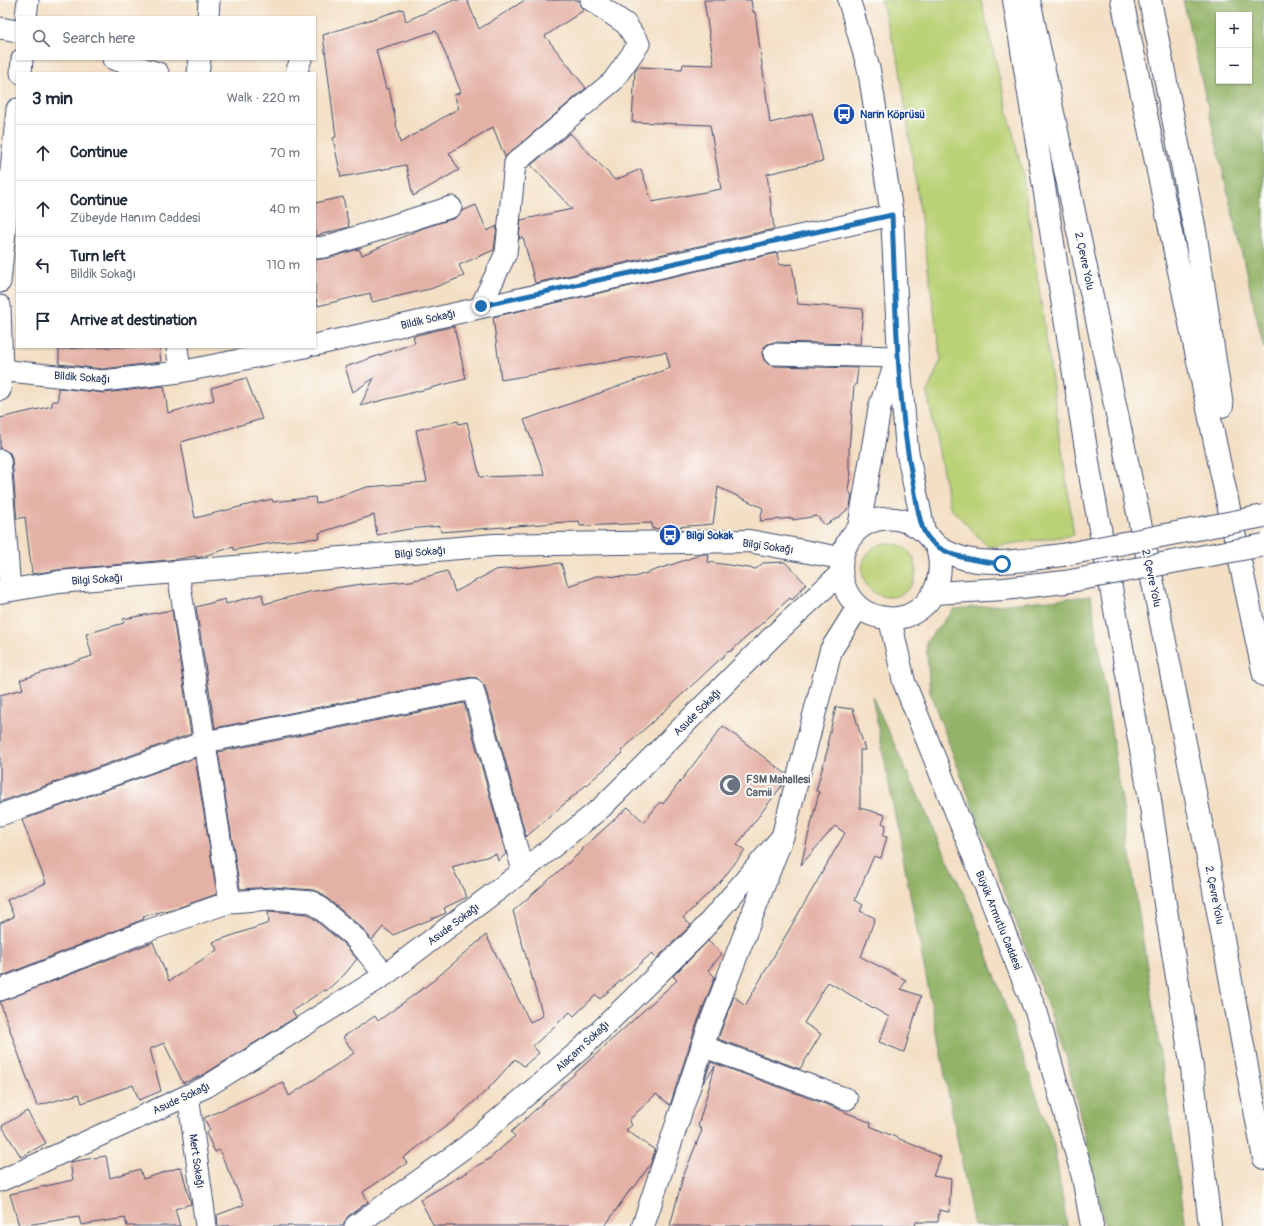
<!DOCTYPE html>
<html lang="en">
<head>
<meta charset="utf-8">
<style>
	body { margin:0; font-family:Pangolin,sans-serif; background:#f2f2f3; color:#1f2937 }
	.controls { position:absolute; right:12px; top:12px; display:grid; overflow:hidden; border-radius:0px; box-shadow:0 1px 3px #0004 }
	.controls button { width:36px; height:36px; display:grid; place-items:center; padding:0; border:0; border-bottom:1px solid #e0e1e3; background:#fff; color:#1f2937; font:20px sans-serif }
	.stop { position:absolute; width:12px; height:12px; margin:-9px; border:3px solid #1f6fb2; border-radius:50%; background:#fff }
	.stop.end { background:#1f6fb2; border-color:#fff; box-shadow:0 1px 4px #0008 }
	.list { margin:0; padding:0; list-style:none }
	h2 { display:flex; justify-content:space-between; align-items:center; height:52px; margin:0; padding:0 16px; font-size:17px }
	h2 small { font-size:13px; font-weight:400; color:#747a83 }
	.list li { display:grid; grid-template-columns:26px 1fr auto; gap:12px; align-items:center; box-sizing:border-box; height:56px; padding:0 16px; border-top:1px solid #e0e1e3 }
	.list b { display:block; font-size:15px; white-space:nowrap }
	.list p { margin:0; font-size:13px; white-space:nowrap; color:#747a83 }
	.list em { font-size:13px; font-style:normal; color:#747a83 }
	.icon { flex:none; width:22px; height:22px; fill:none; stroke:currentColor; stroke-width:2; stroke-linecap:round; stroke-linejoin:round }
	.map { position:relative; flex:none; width:1264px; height:1226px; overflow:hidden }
	.search { position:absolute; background:#fff; box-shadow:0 1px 3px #0004; left:16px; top:16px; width:300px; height:44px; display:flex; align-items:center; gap:10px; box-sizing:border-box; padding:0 14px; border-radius:0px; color:#747a83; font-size:15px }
	.panel { position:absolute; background:#fff; box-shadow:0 1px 3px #0004; left:16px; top:72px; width:300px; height:276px; border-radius:0px }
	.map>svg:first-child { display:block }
	.green { fill:#bad176; stroke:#6a806a }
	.forest { fill:#93b367; stroke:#577162; fill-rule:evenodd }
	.building { fill:#e4b1a6; fill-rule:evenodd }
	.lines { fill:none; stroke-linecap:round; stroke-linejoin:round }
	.minor-casing { stroke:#3b496d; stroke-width:23 }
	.tertiary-casing { stroke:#3b496d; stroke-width:24 }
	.secondary-casing { stroke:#3b496d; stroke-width:24 }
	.primary-casing { stroke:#3b496d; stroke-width:24 }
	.motorway-casing { stroke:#3b496d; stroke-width:24 }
	.minor { stroke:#fff; stroke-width:21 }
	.tertiary { stroke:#fff; stroke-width:22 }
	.secondary { stroke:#fff; stroke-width:22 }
	.primary { stroke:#fff; stroke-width:22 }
	.motorway { stroke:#fff; stroke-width:22 }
	.primary-bridge-casing { stroke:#3b496d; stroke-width:24; stroke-linecap:butt }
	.primary-bridge { stroke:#fff; stroke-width:22 }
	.route { stroke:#1f6fb2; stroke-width:5 }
	.labels { text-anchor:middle; stroke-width:4; stroke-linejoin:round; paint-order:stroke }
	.transit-label { font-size:11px; font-weight:bold; fill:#164399; stroke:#fdfcf7; text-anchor:start }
	.street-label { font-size:11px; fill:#1b2f5e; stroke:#fdfcf7 }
	.worship-label { font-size:11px; font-weight:bold; fill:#5b616d; stroke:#fdfcf7; text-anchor:start }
</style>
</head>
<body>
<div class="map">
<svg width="1264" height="1226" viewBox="0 0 1264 1226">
	<rect width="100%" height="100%" fill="#fdfcf7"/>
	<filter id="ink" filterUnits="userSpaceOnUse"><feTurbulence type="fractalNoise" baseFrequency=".025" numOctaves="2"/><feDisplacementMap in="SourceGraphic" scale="8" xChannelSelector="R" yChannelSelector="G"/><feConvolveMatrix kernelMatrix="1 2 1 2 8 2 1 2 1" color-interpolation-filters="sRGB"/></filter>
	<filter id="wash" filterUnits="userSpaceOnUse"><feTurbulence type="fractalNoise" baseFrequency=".012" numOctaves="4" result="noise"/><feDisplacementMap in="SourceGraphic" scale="16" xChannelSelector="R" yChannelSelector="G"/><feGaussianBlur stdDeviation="0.9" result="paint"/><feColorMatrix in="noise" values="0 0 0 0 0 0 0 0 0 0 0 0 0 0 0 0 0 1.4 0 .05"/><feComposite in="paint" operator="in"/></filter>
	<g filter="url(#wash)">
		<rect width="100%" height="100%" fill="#f3dfc4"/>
		<path class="green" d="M881,0H981L1023,175L1074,535L988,547L950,507L927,392L941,360L899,63Z
			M862 570a27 27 0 1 1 54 0a27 27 0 1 1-54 0Z"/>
		<path class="forest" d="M1183,0H1264V349ZM1219,15H1249V81H1219Z
			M1091,596L1186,1226H1105L1067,1058L930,693L926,642L954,609Z
			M872,696L974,916L1054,1145L1067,1226H974Z"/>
		<g id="blocks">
			<path class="building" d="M454,0H467L479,29L525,0H579L580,6L584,10L545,36L586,88L505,157L493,127L449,153L459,170L413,196L406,165L341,177L333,138L336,137L323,35L403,9L406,21ZM436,31L461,92L454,95L459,108L400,143L389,88L386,89L376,50Z
				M704,0H751L753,12H755L770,123L812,113L823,161L767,174L774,229L535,283L523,237L519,239L521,220L572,209L531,165L570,133L615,180L641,169L652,202L721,189L710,125L632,122L635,71L638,67L682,69L683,64L714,65Z
				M343,197L349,227L315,236V203Z
				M476,205L487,231L497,226L494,250L459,265L464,276L430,289L372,302L370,293L318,306L315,295V260L328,258L359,249L362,255L423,228L455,218L462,211Z
				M777,253L779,265L792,264L798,304L863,309L860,344L774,342L768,344L764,347L762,353L764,360L768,364L774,366L858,368L856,385H854L849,450V471H851L848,490L852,495L850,507L839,517L825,525L817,516L793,520V518L760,521L763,508L718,487L713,524L652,529V523L580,526L579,521L441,532L440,526L409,529L377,535L374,515L319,533L320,538L277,542L234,550L233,547L197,558L196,556L178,559L58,570L32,574L25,517L17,519L12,459L10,453L0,448V418L52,406V401H58V388L104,393L164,386L168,413L214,400L211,388L246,378L262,419L181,442L195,518L272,499L273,502L315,497L316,504L367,487L427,482L416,430L458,421L459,424L467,422L480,477L545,475L524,420L670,368L666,352L501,380L493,317Z
				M454,326L466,379L360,406L374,378L353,392L345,367L415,343L413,336Z
				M97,347H159L161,362L103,369L59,364V349Z
				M703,554H709L708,562L756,569L763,563L785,562L806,584L792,600L790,598L730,652L729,651L621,751L623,753L526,837L485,686L477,678L471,677L215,728L196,607L225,599L226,604L262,594L264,604L308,592L362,584V585L411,581L447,571L455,592L495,570L561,563L568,586L596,576L635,577Z
				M172,610L191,734L0,802V695L23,689L20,680L92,656L86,634L124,623L123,619Z
				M464,703L506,854L498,861L496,854L452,867L467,897L444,908L446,913L393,935L383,927L372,940L362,928L321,893L314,890L273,887L240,889L218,752Z
				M836,707L853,709L865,750H860V808L885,815L882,823L886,825L883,836L887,837L881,858L874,856L855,900L863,905L860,911L875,918L861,957L906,980L901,989L921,996L904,1052L879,1042L889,1017L828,982L804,1023L821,1034L800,1069L718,1039L734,996L745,1006L845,833L835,826L801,865L819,792L816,791L829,744H827Z
				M723,726L786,774L783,784L737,845L745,850L722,880L683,918L691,925L689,927L657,958L652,953L600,999L596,995L574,1016L570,1012L533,1046L539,1053L524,1066L515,1059L488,1089L452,1122L403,1158L407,1163L363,1192L368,1202L348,1216L343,1226H218L217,1215L244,1205L219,1150L215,1152L206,1133L210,1130L204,1118L283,1082L289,1096L354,1053L343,1037L375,1016L378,1021L433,981L486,935L530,1022L543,1016L513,911L583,850L582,849L628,807L644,822L660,802L663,804Z
				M195,758L217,894L180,907L143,916L144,919L0,977V923L14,917L7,900L46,883L22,820Z
				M268,911L308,914L345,945L357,959L345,974L326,991L324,990L292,1011L296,1017L203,1075L183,1083L164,1043L150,1049L161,1091L139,1100L133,1085L82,1103L79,1094L37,1106L0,1002L153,942L169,981L217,950L213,942L269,923Z
				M708,941L722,954L708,970L715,977L697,1023L670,1105L656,1094L629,1120L632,1125L626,1130L655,1150L651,1163L634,1188L632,1187L605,1226H434L420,1200L489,1159L515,1136L511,1132L677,980L673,976Z
				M711,1062L836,1108L871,1123L870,1126L941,1157L933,1176L951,1179L949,1212L939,1210L938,1222H916L915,1226H670L683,1177L702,1130L698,1126L715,1066L703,1083Z
				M27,1111L46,1143L21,1157L2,1126Z
				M106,1156L110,1178L140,1169L143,1179L181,1167L191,1204L175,1209L180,1226H127L125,1218L81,1225L79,1217L19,1226L10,1194L73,1180L70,1162Z"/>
		</g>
	</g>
	<g filter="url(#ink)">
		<use href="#blocks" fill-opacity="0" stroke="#3b496d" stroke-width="1"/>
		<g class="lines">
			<g class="minor-casing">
				<path id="minor" d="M26,17L28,0
					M208,17L209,0
					M0,28L17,31
					M113,59L158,73
					M21,73L22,59
					M198,73L200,59
					M296,73L301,59
					M315,248L325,247L451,207
					M0,282L17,109
					M0,306L2,370L0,390
					M481,306L506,253L515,163L613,81L639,44L626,24L591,0
					M315,345L892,215
					M177,347L180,372
					M774,354L899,357
					M0,370L103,381L180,372L305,347
					M0,460L10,590
					M178,573L230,902
					M0,815L205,742L473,689L523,871
					M0,990L141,933L230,902L272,899L313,902L354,937L385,975
					M702,1046L847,1099
					M188,1095L206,1226
					M0,1181L206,1087L385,975L523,871L601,808L774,635L840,574
					M355,1226L467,1146L581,1049L698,935L780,839"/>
			</g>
			<g class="tertiary-casing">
				<path id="tertiary" d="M0,592L59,582L494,545L749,541L841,558
					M643,1226L709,1027L783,835L831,650L858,607"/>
			</g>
			<g class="secondary-casing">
				<path id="secondary" d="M890,619L904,682L1037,1014L1083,1177L1092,1226"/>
			</g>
			<g class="primary-casing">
				<path id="primary" d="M849,0L869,70L892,215L899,357L907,450L924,531
					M859,528L880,406L897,361
					M937,546C945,575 936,604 907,616C898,619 889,619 880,617C831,608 827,534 876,520C892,516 911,520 924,532C928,536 932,541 936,545C943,551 958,557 966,559C999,566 1029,559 1062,555
					M934,593L1004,589L1065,582"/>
			</g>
			<g class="motorway-casing">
				<path id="motorway" d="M1014,0L1091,480L1149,793L1165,904L1192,1068L1210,1226
					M1029,0L1158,607L1207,853L1264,1158
					M1122,0L1264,675
					M1150,0L1195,231L1222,406"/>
			</g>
			<use href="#minor" class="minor"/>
			<use href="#tertiary" class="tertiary"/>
			<use href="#secondary" class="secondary"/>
			<use href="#primary" class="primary"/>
			<use href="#motorway" class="motorway"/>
			<g class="primary-bridge-casing">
				<path id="primary-bridge" d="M1062,555L1264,516
					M1065,582L1264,545"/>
			</g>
			<use href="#primary-bridge" class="primary-bridge"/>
		</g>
	</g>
	<g class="lines" filter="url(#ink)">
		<path class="route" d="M481,306L892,215C896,305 896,398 914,487C916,498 919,522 924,531C936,557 977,561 1002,564"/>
	</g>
	<defs>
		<g id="bus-disc" transform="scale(1.15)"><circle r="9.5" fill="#1a4fb4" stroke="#fdfcf7"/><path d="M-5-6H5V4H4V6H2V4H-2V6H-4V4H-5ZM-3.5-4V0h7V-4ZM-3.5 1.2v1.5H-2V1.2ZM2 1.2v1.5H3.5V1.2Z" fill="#fff"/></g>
		<g id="mosque-disc" transform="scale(1.15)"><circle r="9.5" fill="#6b7280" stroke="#fdfcf7"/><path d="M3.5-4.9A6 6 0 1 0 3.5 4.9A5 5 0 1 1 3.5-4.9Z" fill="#fff"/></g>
	</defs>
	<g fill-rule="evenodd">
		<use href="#bus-disc" x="844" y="114"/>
		<use href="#bus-disc" x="670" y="535"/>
		<use href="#mosque-disc" x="730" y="785"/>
	</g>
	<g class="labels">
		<g class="transit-label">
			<text x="860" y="118">Narin Köprüsü</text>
			<text x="686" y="539">Bilgi Sokak</text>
		</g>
		<g class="street-label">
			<text transform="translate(1085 261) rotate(78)" y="4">2. Çevre Yolu</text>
			<text transform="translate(428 319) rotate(-13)" y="4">Bildik Sokağı</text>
			<text transform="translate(82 377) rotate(4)" y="4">Bildik Sokağı</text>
			<text transform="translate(768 546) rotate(8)" y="4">Bilgi Sokağı</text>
			<text transform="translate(420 552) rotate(-5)" y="4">Bilgi Sokağı</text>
			<text transform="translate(1152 578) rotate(78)" y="4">2. Çevre Yolu</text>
			<text transform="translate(97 579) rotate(-4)" y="4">Bilgi Sokağı</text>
			<text transform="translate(697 712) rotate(-45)" y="4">Asude Sokağı</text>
			<text transform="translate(1215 895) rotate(79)" y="4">2. Çevre Yolu</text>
			<text transform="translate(999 920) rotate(68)" y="4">Büyük Armutlu Caddesi</text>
			<text transform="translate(453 924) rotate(-37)" y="4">Asude Sokağı</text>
			<text transform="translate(582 1046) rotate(-43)" y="4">Alaçam Sokağı</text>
			<text transform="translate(181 1098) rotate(-25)" y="4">Asude Sokağı</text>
			<text transform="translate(197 1161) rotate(82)" y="4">Mert Sokağı</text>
		</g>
		<g class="worship-label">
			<text x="746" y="783">FSM Mahallesi<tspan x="746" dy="13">Camii</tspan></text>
		</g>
	</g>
</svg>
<div class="controls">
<button>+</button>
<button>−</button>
</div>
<div class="stop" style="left:1002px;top:564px"></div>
<div class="stop end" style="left:481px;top:306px"></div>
<div class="search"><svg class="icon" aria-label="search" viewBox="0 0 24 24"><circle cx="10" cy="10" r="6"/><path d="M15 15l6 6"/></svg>Search here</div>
<section class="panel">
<h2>3 min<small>Walk · 220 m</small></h2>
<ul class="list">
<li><svg class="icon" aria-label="ahead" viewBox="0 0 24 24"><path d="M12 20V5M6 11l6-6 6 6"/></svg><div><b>Continue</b></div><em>70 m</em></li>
<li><svg class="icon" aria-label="ahead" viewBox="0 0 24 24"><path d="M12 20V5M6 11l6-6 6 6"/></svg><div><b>Continue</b><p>Zübeyde Hanım Caddesi</p></div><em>40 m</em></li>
<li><svg class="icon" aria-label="left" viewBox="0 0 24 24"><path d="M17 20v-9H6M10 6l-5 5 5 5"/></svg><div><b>Turn left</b><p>Bildik Sokağı</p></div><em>110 m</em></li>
<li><svg class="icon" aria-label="arrive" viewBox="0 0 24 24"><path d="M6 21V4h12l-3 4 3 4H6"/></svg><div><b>Arrive at destination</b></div></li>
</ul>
</section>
</div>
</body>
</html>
